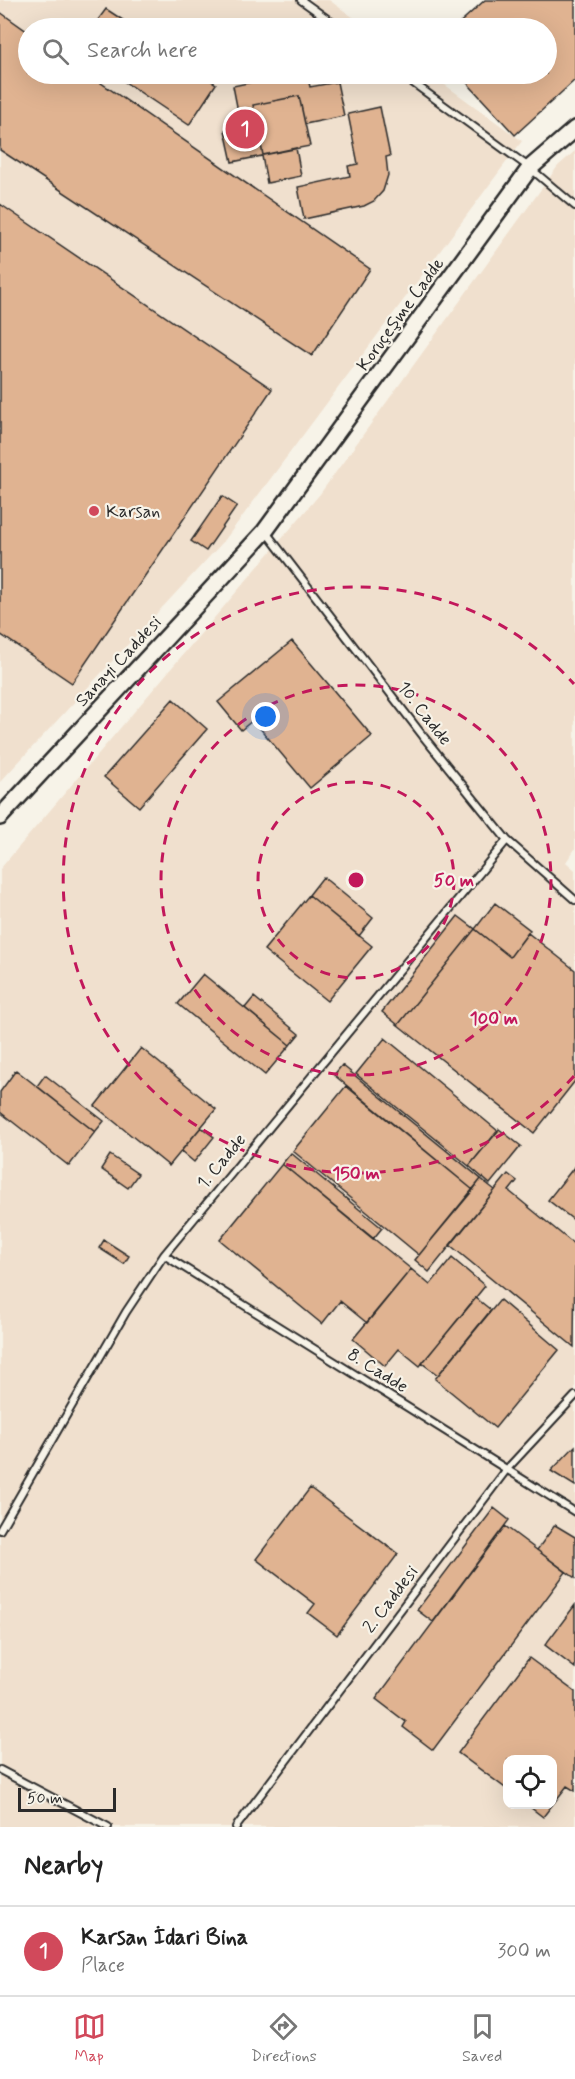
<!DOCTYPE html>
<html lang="en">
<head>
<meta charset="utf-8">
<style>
	body { margin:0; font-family:Mynerve,sans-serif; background:#f6f6f6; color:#222 }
	.controls { position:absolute; right:18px; bottom:18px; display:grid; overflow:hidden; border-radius:12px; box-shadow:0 6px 24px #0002 }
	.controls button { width:54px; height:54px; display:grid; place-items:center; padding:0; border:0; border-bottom:2px solid #e0e0e0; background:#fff; color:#222; font:30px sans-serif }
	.scale { position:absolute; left:18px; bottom:15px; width:98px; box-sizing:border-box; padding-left:6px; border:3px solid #2b2b2b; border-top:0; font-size:16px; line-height:21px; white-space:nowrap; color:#2b2b2b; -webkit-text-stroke:4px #f7f3e8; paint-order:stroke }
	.you { position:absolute; left:266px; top:717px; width:21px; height:21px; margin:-15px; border:4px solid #fff; border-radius:50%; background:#1a73e8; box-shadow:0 0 0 9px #1a73e833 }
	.badge { display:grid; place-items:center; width:39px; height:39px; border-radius:50%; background:#d1495b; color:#fff; font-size:20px; font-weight:700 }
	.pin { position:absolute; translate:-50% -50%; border:3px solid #fff; box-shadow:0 2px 6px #0006 }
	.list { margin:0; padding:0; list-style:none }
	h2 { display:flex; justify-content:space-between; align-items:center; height:78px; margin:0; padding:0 24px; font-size:26px }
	h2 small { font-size:20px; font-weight:400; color:#767676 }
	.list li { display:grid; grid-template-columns:39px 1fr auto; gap:18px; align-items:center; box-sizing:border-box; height:90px; padding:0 24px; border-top:2px solid #e0e0e0 }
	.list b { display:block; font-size:22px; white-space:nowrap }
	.list p { margin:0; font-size:20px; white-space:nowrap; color:#767676 }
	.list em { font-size:20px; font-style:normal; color:#767676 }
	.icon { flex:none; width:33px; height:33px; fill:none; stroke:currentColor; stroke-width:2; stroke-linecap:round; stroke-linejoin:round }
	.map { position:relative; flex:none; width:575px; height:1827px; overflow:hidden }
	.search { position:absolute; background:#fff; box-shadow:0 6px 24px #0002; left:18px; right:18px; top:18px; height:66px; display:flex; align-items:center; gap:15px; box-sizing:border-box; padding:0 21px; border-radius:33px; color:#767676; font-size:22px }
	.sheet { height:168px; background:#fff }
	nav { display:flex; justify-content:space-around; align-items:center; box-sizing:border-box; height:84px; border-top:2px solid #e0e0e0; background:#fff; font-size:16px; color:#767676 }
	nav a { display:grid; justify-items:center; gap:3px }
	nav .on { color:#d1495b }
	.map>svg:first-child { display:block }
	.built { fill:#f0e0ce; fill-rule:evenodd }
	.building { fill:#e0b391; stroke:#2b2b2b; stroke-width:1.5 }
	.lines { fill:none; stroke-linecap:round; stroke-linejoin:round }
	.service-casing { stroke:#2b2b2b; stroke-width:10 }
	.tertiary-casing { stroke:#2b2b2b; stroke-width:20 }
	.service { stroke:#f7f3e8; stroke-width:6 }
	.tertiary { stroke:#f7f3e8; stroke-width:15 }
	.ring { fill:none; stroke:#c2185b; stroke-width:3; stroke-dasharray:10 8 }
	.poi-dot { fill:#d1495b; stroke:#f7f3e8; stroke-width:2 }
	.labels { text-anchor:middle; stroke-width:4.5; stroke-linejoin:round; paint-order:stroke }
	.street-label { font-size:18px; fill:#2b2b2b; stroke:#f7f3e8 }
	.poi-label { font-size:18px; fill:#2b2b2b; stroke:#f7f3e8; text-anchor:start }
	.centre { fill:#c2185b; stroke:#f7f3e8; stroke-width:3 }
	.ring-label { font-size:18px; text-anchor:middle; font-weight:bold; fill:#c2185b; stroke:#f7f3e8; stroke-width:4.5; stroke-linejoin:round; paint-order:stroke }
</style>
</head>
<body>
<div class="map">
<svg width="575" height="1827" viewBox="0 0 575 1827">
	<rect width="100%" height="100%" fill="#f7f3e8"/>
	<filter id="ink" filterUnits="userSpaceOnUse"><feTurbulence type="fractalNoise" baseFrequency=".0167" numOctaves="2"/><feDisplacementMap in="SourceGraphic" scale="12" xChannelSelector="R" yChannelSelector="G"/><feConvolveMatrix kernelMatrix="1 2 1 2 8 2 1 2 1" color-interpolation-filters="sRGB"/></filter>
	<g filter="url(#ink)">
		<path class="built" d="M0,0H329L368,28H28V74H430L522,141L224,541L0,782Z
			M575,151V849L566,862L575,870V1827H0V869L320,494L558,166ZM508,1760H552V1804H508Z"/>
		<path class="building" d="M485,0H575V80L515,135L459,74H546V28H454Z
			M106,9L135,28H92Z
			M0,12L28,32V74H88L370,269L312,356L0,150Z
			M113,74H201L216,84L189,125Z
			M271,74H307L310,87L337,82L344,116L305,124L299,96L253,105L263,155L296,148L301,176L267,183L262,156L232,162L225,130L241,127L233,86L272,78Z
			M299,96L310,146L263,155L253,105Z
			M380,107L390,156L386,157L388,175L383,191L374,201L364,206L304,219L298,187L350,176L348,166L358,164L348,114Z
			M0,204L272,389L72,683L0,634Z
			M222,496L237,506L206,551L191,541Z
			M292,641L372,736L310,788L253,720L241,730L218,702Z
			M173,699L207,729L139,807L104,777Z
			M323,877L373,918L359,936L309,895Z
			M309,895L372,946L327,1001L264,950Z
			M495,903L530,930L510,957L475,929Z
			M458,916L475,929L398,1025L382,1012Z
			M475,929L510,957L528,933L575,970V1081L534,1133L398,1025Z
			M203,974L290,1045L265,1075L178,1004Z
			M254,997L299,1034L290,1045L245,1008Z
			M385,1038L498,1131L469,1166L356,1074Z
			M141,1048L216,1109L169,1166L95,1106Z
			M342,1065L481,1179L473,1190L334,1075Z
			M16,1070L95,1132L69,1166L0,1112V1092Z
			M45,1075L104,1121L95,1132L37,1086Z
			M346,1086L473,1190L419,1255L293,1151Z
			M201,1127L214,1137L194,1162L181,1151Z
			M499,1129L521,1146L490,1184L469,1166Z
			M291,1153L382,1228L373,1239L282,1164Z
			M110,1155L138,1174L128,1188L101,1169Z
			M282,1164L411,1269L367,1323L340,1301L322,1324L220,1240Z
			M575,1166V1221L548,1200Z
			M508,1174L517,1181L509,1191L575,1245L574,1347L450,1245Z
			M481,1179L495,1190L429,1272L415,1260Z
			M104,1240L129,1256L124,1264L99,1248Z
			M452,1258L485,1286L420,1366L399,1349L385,1366L353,1339L411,1269L430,1285Z
			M476,1298L491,1310L438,1375L422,1363Z
			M500,1300L559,1350L495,1428L435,1379Z
			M575,1446V1486L551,1471Z
			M310,1488L398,1554L337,1635L308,1613L315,1604L256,1559Z
			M494,1508L509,1520L433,1622L417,1610Z
			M555,1525L575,1537V1578L537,1550Z
			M505,1526L566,1572L433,1750L403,1727L406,1722L376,1699Z
			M575,1605V1668L545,1645Z
			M529,1658L575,1692V1791L567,1786L543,1817L526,1804H552V1760H508V1790L458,1753Z"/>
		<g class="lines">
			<g class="service-casing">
				<path id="service" d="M301,0L340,28
					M401,74L530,168L575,206
					M266,532L423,736L507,840L575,900
					M164,1255L575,1512
					M0,1530L126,1312L164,1255L507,840
					M0,1770L108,1827
					M236,1827L507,1469L575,1396"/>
			</g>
			<g class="tertiary-casing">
				<path id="tertiary" d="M0,817L265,531L530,168L575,129"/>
			</g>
			<use href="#service" class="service"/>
			<use href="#tertiary" class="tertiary"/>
		</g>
	</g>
	<g class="ring">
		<circle cx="356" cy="880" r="98"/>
		<circle cx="356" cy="880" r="195"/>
		<path d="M574 1076A293 293 0 1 1 574 684"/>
	</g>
	<circle class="poi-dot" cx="94" cy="511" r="6"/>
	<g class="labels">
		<g class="street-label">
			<text transform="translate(400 314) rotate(-54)" y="6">Koruçeşme Cadde</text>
			<text transform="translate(118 661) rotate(-47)" y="6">Sanayi Caddesi</text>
			<text transform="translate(425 713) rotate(52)" y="6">10. Cadde</text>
			<text transform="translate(221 1161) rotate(-50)" y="6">1. Cadde</text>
			<text transform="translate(378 1370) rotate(32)" y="6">8. Cadde</text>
			<text transform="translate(390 1599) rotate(-53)" y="6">2. Caddesi</text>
		</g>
		<g class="poi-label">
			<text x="106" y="517">Karsan</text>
		</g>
	</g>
	<circle cx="356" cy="880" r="9" class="centre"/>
	<g class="ring-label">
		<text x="454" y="886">50 m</text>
		<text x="494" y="1024">100 m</text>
		<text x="356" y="1179">150 m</text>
	</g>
</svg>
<div class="controls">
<button><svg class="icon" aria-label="locate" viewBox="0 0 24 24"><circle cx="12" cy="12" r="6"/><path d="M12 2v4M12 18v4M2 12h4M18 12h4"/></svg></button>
</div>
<div class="scale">50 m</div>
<div class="you"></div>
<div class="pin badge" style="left:245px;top:129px">1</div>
<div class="search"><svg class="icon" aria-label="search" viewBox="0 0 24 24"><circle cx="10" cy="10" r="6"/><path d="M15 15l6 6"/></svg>Search here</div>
</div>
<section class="sheet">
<h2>Nearby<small></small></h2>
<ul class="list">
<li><span class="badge">1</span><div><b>Karsan İdari Bina</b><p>Place</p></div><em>300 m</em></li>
</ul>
</section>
<nav>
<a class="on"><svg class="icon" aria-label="map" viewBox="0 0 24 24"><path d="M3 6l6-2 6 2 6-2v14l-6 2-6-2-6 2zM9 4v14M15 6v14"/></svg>Map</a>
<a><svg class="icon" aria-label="directions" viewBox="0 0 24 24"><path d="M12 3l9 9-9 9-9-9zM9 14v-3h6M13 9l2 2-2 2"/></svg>Directions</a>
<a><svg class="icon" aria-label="saved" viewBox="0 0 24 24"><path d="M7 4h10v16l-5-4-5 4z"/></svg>Saved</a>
</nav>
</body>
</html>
